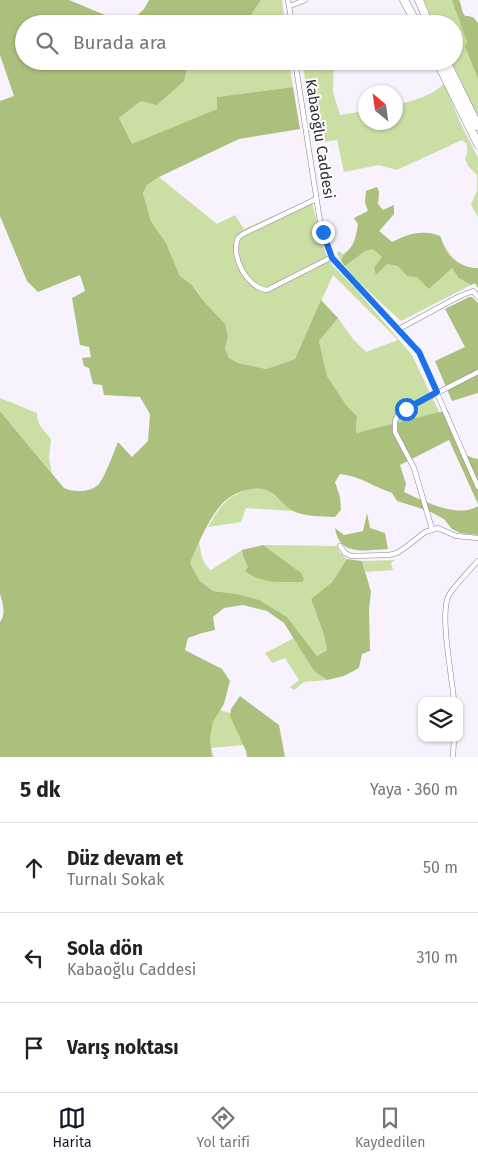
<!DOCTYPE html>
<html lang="tr">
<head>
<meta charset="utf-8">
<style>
	body { margin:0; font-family:"Fira Sans",sans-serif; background:#f2f2f2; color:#222 }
	.controls { position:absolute; right:15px; bottom:15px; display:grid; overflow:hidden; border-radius:10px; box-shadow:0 1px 4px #0004 }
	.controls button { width:45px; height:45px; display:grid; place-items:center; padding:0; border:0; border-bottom:1px solid #e0e0e0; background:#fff; color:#222; font:25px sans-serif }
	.compass { position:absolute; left:358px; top:85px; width:45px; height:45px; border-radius:50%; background:#fff; box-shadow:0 1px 4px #0004; rotate:331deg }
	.stop { position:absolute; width:15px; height:15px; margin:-11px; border:4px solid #1a73e8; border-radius:50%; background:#fff }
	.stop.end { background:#1a73e8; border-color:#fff; box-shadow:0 1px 5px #0008 }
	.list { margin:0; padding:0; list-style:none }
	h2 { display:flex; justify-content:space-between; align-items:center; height:65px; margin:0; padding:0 20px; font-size:21px }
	h2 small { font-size:16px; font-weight:400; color:#767676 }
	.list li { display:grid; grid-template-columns:32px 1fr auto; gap:15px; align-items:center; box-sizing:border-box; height:90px; padding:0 20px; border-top:1px solid #e0e0e0 }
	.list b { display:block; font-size:19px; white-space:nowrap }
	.list p { margin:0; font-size:16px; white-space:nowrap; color:#767676 }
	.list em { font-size:16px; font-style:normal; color:#767676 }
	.icon { flex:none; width:28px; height:28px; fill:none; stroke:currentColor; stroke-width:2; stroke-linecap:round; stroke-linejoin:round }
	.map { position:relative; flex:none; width:478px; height:757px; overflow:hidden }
	.search { position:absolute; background:#fff; box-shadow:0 1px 4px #0004; left:15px; right:15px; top:15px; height:55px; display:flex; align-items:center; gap:12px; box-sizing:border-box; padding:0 18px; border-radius:28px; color:#767676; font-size:19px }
	.sheet { height:335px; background:#fff }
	nav { display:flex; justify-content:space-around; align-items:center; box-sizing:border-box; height:70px; border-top:1px solid #e0e0e0; background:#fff; font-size:14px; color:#767676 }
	nav a { display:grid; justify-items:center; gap:2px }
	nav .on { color:#111827 }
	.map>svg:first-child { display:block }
	.green { fill:#cbdfa4 }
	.forest { fill:#abc07c }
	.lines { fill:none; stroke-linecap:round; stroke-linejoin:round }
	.minor-casing { stroke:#8c8199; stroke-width:5.5 }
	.trunk-casing { stroke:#8c8199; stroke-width:9 }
	.minor { stroke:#fff; stroke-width:4.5 }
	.trunk { stroke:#fff; stroke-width:8 }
	.route { stroke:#1a73e8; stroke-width:6 }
	.labels { text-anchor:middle; stroke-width:4; stroke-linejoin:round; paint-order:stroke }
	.street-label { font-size:15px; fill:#302b35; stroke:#fff }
</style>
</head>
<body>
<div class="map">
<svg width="478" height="757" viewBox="0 0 478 757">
	<rect width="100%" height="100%" fill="#f7f2fd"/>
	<path class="green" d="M261,0H282L285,24H245Z
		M424,0H452L456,6L478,79V116L451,61H454V24H434Z
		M189,61H213L219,69L247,63V61H289L293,87L217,97V109L132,145L119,118L141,101L184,81Z
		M302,61H334L333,92L340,115L365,111L366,122H396V105C411,101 434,96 444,83L460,122L478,158V217L471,205L477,190V175L468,166L465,159L467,154V144L462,140L397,170L379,165L344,172L337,140L316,143Z
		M159,177L217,224L235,215L244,229L311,199L325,252L332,265L355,288L412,355L440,414L356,433L357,416L347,406L327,376L319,341L338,318L353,339L366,352L398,340L333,275L295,359L266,369L238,363L229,358L225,347L228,337L198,292L191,284L180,276L166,243L151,221L143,193L147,185Z
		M377,187L379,192L378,204L383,210L394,205V214L379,231L392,242C407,234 423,229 440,236C447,252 458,270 478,268V288L475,283L401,321C381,302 350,277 337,254L338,251L343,254C354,248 356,236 358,224L354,218L368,211L365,202L366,191Z
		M0,398L37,413C37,426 44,430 51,439L49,459L52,473L0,411Z
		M255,487L268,490L292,511L246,508L241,522L208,527C221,504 228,495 255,487Z
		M199,541C201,552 201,563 211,570L242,550L243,556L248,567L279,557L263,545L337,546L340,553L347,559L332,582L311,599L324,635L327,650L317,656L287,617L237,594L213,591L199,580L190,563Z
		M395,560L391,563L393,570L366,572L362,561Z
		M294,638L314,671L327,680L304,682L294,690L290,687L299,680L285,658L272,663L265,653Z
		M220,710L233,714V721L244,745L211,748L214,757H212L210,739L213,722Z"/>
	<path class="forest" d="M0,0H69L105,15L120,24H24V61H189L184,81L157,105L141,101L119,118L132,144L217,109V97L293,87L300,129L239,139L159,177L147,185L143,193L151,221L166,243L180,276L191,284L207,305L225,324L228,337L225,348L229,358L238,363L266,369L295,359L321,300L338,318L319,341L327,376L347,406L357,416L356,433L448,410C453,429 455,457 478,459V504L449,440L400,465L406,484L404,492C424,501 457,519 478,506V535L460,533L452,529L444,519L429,511L397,501L392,493C374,487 360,476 340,474L335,482L340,497L341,510L335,517C321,516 306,517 293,511C283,506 276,493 266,490C252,485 230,494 221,505C209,518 197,546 190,563L199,580L213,591L237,594L259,600L287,617L317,656L327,650L324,635L311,599L332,582L347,559L362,561L371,592L369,610L370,651L362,654L359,668L344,676L327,680L314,671L284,623L267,611L243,605L224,608L213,617L215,630L202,633L188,638L185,650L222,669L230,681L224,704L213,722L210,739L212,757H0V622C6,614 3,603 0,594V411L64,488C73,492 89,493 98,485C104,479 114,452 118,442L132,457L148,441L150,414L140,397L104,395L102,385L93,384L89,368L84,366L82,358L91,357L89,347L80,345L72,298L85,291L80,275L38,292L27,281L0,216V101L14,96L0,55Z
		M149,0H261L245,24H128L144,9Z
		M452,0H459C462,5 461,11 465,16C472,16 474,17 478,23V79L465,46L467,42Z
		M377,187L379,192L378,204L383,210L394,205V214L379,231L392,242C408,234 422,229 440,236C442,241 444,247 446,251C452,261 467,269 478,268V288L475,283L471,285L459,278L452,268L429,289L417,277L407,276L398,266L387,264L376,275L374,268L382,257L373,249L365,251L345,266L341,261C343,254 349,251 353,244C356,239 357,231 358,224L354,218L368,211L365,202L366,191Z
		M469,297H472L478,303V393L452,401L435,361L465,347L445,309Z
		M367,513L370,528L385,533L388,549C366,550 339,557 335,528L344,535L363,531Z
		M263,545L301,573L304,579L302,582C284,582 260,584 245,571L248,567L243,556L242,550Z
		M240,696L279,725L285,757H247L246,751L230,716L231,709Z"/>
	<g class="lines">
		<g class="minor-casing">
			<path id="minor" d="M288,0L292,24
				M290,6L305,0
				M295,61L320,221L327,245L332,257L419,352L478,487
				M316,199L243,234L238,238C230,256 247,288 267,290L332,257
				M399,329L458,297L473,291L478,297
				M432,529L414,468L395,432V421L399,413L406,409L478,372
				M340,546L345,553L351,556L389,555L397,553L406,547L425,532L438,528L456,536L478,538
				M454,701C452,676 440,617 448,597C451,589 471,569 478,561
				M453,757L454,738"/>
		</g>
		<g class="trunk-casing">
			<path id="trunk" d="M404,0L417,24
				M419,0L429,24
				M437,61L478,144
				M446,61L478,126"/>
		</g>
		<use href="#minor" class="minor"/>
		<use href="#trunk" class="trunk"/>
	</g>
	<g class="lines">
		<path class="route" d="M323,232L332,258L419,352L437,392L406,409"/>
	</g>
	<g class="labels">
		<g class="street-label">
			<text transform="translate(320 139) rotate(81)" y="5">Kabaoğlu Caddesi</text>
		</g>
	</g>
</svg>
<div class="controls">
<button><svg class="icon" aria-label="layers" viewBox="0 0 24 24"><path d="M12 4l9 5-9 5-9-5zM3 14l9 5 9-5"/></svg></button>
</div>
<svg class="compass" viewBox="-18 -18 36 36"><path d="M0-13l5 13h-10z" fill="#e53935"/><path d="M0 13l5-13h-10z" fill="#767676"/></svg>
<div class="stop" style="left:406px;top:409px"></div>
<div class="stop end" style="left:323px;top:232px"></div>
<div class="search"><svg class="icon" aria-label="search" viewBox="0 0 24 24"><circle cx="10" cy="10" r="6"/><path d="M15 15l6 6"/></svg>Burada ara</div>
</div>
<section class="sheet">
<h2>5 dk<small>Yaya · 360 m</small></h2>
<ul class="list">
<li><svg class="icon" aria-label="ahead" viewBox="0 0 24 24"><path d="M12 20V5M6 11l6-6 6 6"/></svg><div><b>Düz devam et</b><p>Turnalı Sokak</p></div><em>50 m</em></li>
<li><svg class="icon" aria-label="left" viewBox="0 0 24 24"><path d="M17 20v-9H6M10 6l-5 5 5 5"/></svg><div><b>Sola dön</b><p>Kabaoğlu Caddesi</p></div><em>310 m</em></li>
<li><svg class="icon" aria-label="arrive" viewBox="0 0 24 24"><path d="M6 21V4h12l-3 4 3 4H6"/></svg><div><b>Varış noktası</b></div></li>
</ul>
</section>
<nav>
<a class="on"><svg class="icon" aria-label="map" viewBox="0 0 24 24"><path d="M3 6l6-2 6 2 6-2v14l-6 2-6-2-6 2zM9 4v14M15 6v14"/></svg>Harita</a>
<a><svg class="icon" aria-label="directions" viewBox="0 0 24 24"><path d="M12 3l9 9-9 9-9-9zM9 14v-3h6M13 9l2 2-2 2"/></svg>Yol tarifi</a>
<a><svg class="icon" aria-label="saved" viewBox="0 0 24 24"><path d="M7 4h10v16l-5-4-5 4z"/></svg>Kaydedilen</a>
</nav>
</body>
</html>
